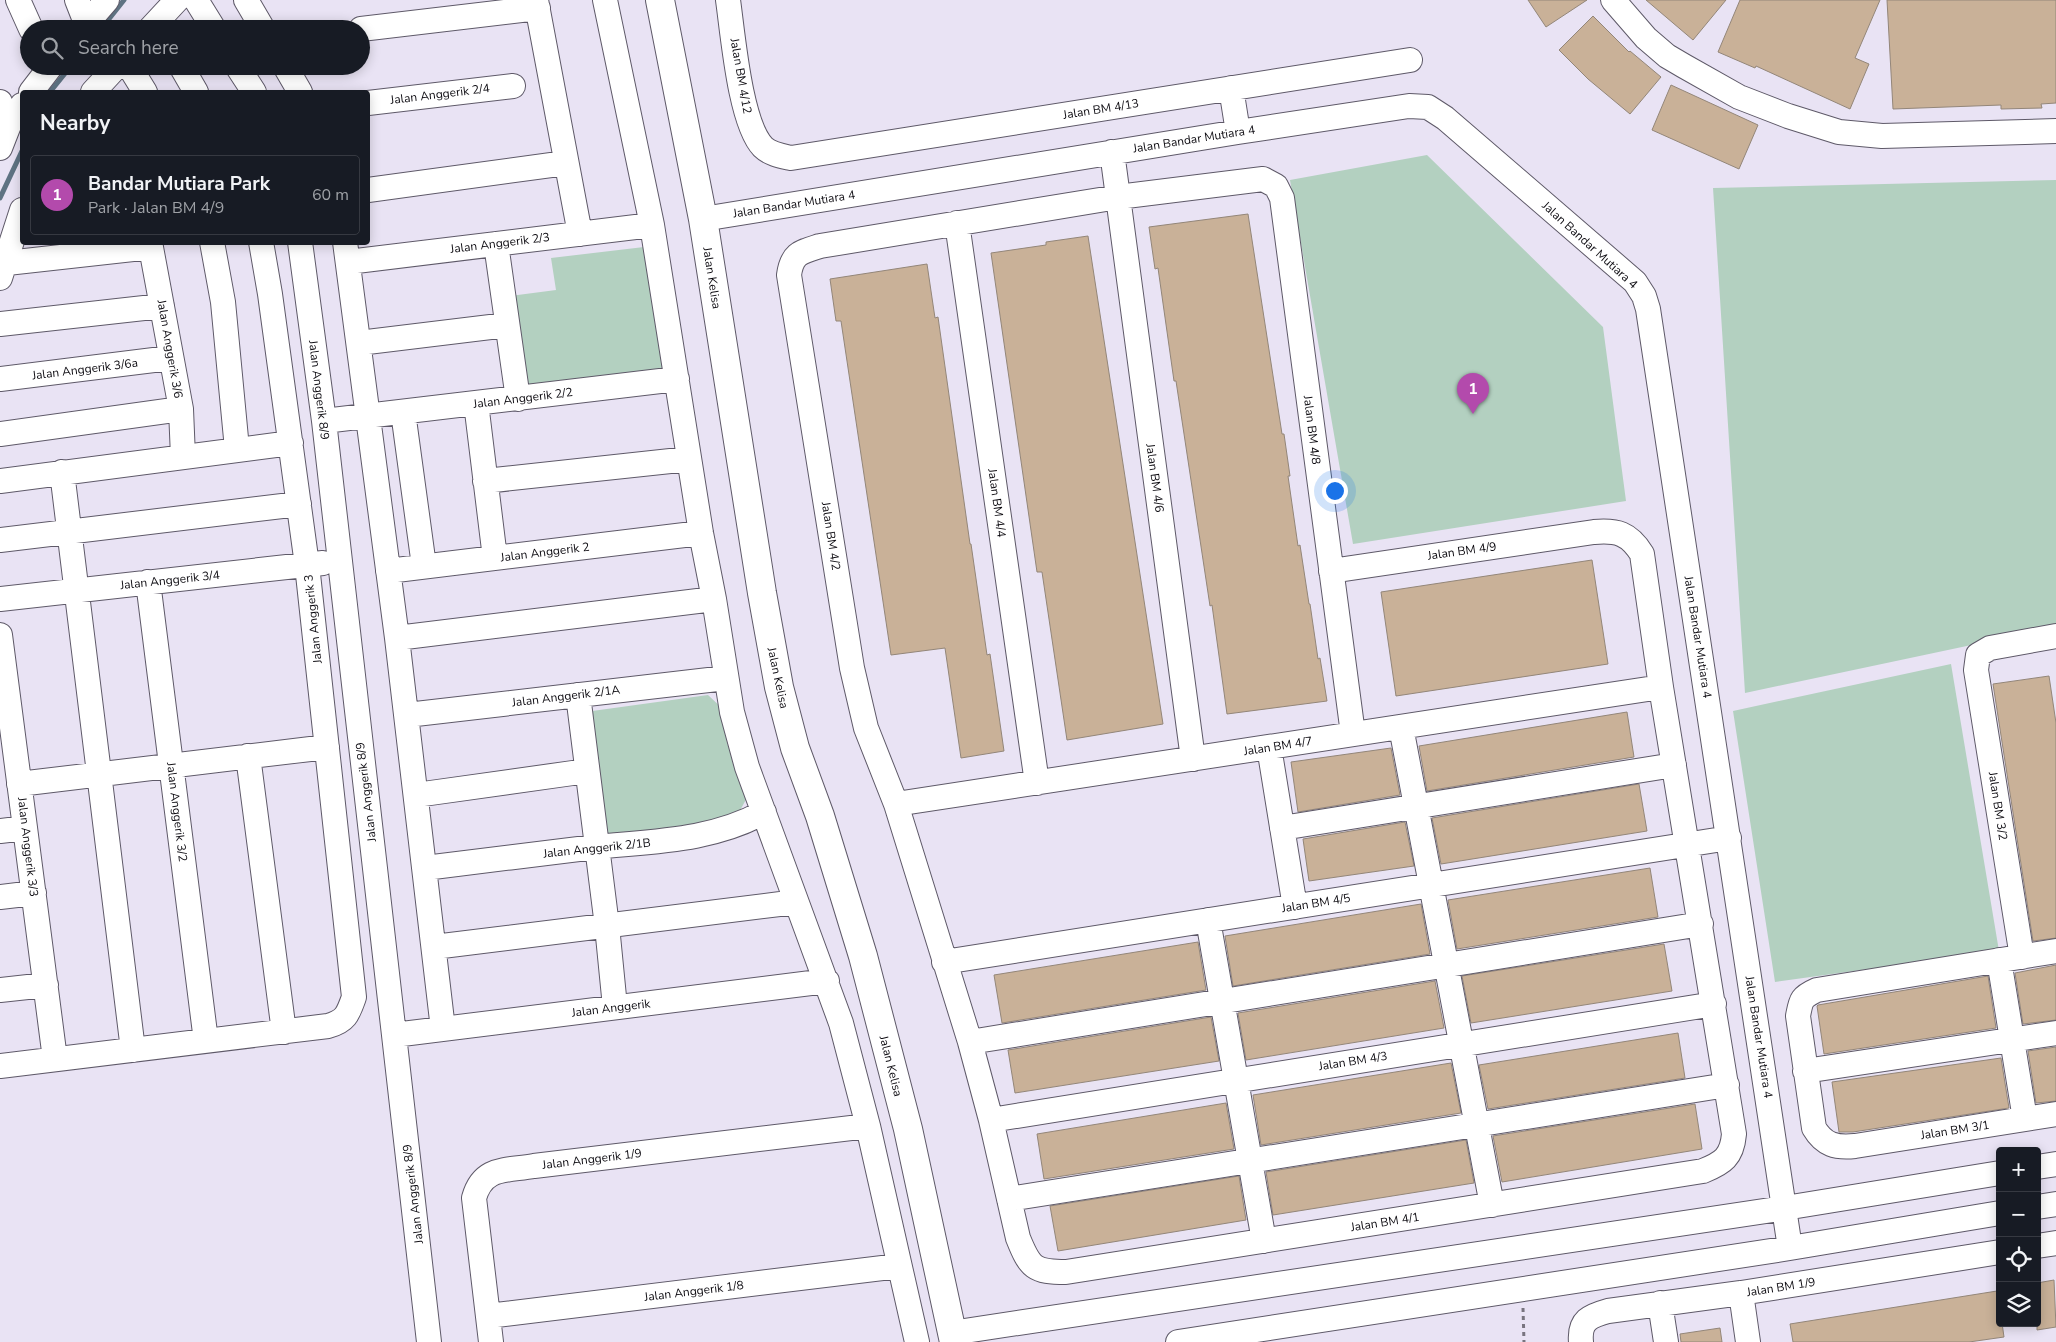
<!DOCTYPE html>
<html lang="en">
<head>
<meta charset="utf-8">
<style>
	body { margin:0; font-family:"Nunito Sans",sans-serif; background:#20242c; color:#f1f3f6 }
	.controls { position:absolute; right:15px; bottom:15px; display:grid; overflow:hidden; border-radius:5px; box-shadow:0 2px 12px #0003 }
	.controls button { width:45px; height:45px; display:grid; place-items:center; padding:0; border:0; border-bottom:1px solid #363941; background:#171b24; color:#f1f3f6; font:25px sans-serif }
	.you { position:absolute; left:1334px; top:490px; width:18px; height:18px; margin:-12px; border:4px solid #fff; border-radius:50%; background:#1a73e8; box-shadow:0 0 0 8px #1a73e833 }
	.badge { display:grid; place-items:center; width:32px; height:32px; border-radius:50%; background:#b34aac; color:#fff; font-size:16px; font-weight:700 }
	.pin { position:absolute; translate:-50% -41px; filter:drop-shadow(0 1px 2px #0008) }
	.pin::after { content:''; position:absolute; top:26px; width:18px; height:15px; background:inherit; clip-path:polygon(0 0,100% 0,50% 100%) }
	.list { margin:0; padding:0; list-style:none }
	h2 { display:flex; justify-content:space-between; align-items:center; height:65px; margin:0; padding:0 20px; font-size:21px }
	h2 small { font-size:16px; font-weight:400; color:#9ea1a6 }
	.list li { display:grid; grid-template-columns:32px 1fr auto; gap:15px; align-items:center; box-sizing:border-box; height:80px; margin:0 10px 10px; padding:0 10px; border:1px solid #363941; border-radius:5px }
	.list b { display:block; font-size:19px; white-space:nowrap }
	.list p { margin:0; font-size:16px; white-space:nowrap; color:#9ea1a6 }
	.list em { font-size:16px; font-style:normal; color:#9ea1a6 }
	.icon { flex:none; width:28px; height:28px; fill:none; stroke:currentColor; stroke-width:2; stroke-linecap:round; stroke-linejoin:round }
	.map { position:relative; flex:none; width:2056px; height:1342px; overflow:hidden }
	.search { position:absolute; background:#171b24; box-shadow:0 2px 12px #0003; left:20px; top:20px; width:350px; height:55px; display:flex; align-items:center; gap:12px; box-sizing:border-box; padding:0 18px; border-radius:28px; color:#9ea1a6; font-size:19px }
	.panel { position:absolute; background:#171b24; box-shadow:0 2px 12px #0003; left:20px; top:90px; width:350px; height:155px; border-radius:5px }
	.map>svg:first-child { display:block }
	.green { fill:#b3d0c0 }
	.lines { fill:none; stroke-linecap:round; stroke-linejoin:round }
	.stream { stroke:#5f7383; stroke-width:5 }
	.building { fill:#c9b198; stroke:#938679 }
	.minor-casing { stroke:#5e5968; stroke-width:26 }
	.major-casing { stroke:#5e5968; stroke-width:30 }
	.path { stroke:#78747f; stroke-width:3; stroke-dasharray:4 4; stroke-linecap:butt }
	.minor { stroke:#fff; stroke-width:24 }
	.major { stroke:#fff; stroke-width:28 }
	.labels { text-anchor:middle; stroke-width:4; stroke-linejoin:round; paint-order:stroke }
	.street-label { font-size:12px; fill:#0d0b11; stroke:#fff }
</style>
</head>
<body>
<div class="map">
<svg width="2056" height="1342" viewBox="0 0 2056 1342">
	<rect width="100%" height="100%" fill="#e9e3f4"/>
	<path class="green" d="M1427,155L1603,327L1626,501L1353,544L1290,180Z
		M2056,180V627L1745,693L1713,188Z
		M644,247L664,373L522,390L510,296L556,290L551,258Z
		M1951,664L1999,951L1775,982L1733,711Z
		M708,695L724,710L727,743L748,796L738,814L729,820L603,839L585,712Z"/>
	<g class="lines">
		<path class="stream" d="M101,29L124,0
			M50,92L71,66
			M0,198L22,151"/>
	</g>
	<path class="building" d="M1528,0H1587L1546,27Z
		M1646,0H1726L1693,40Z
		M1740,0H1880L1855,58L1869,64L1850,109L1756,66L1755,68L1718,52Z
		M1887,0H2056V103L2041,104L2042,108L2001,109V105L1893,109Z
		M1593,16L1629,52L1630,51L1661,77L1630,114L1588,79L1559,50Z
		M1671,85L1758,125L1739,169L1652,130Z
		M1248,214L1282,434H1284L1290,476H1288L1298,546L1300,545L1309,604H1310L1318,659L1320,658L1327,701L1227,714L1212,605L1210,606L1176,381H1174L1158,268L1155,269L1149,227Z
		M1088,236L1163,724L1067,740L1042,572H1037L991,253L1046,245V242Z
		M927,264L935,318L938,317L970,544H971L987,655L990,654L1004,751L961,758L945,648L891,655L841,321H836L830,279Z
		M1592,560L1608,664L1396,696L1381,592Z
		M2049,676L2056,723V938L2033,941L1993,684Z
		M1627,712L1634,757L1427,791L1419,746Z
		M1391,748L1400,795L1298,812L1291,762Z
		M1639,784L1647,831L1441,864L1432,818Z
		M1405,822L1414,866L1309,881L1303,839Z
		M1650,868L1658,917L1457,949L1448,900Z
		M1421,904L1430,954L1233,986L1225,936Z
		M1198,942L1206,990L1002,1023L994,975Z
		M1664,944L1672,991L1471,1023L1462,976Z
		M2056,965V1020L2023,1024L2015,973Z
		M1988,976L1996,1028L1824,1054L1817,1006L1818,1005Z
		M1435,981L1444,1028L1246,1060L1238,1013Z
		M1211,1017L1219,1061L1015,1093L1008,1050Z
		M1678,1033L1685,1078L1488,1109L1479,1065Z
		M2056,1047V1101L2036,1103L2028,1051Z
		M2001,1058L2009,1108L1853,1132H1839L1832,1082Z
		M1451,1063L1461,1113L1261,1145L1253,1095Z
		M1226,1103L1234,1149L1044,1179L1037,1134Z
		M1695,1104L1702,1149L1502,1182L1493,1136Z
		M1466,1140L1474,1183L1273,1215L1266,1172Z
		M1239,1176L1246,1220L1058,1251L1050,1206Z
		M2054,1280L2056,1327L2037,1330V1283Z
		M1997,1291L2000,1323H2002L2004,1337L1969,1342H1793L1790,1324Z
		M1720,1328L1722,1342H1681L1680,1334Z"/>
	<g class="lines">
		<g class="minor-casing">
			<path id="minor" d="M18,0L31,29
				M77,0L86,23
				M196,0L214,29
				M246,0L263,29
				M536,0L580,234
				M605,0L652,225L701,533L714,599L732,712L747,767L841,1023L868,1126L917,1342
				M728,0C733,35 740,123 763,147C770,154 782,156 791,158L1410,60
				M1613,0L1646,38L1667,56L1684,66L1739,97L1788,116L1839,132L1882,136L2056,131
				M82,29L107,0
				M150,29L177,0
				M361,29L538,8
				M129,66L145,92
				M181,66L196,92
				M237,66L254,92
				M285,66L300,92
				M1231,88L1238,132
				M31,92L51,66
				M93,92L117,66
				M0,102L9,125
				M368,103L513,86
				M0,148L9,125L22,105
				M1112,152L1193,759
				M368,190L566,163
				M703,219L1238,132L1409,106L1428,107L1445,118L1635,282L1644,296L1648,309L1790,1248
				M957,223L1037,783
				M150,242L181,409L183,457
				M212,242L223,302L237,449
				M300,242L324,421L429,1342
				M345,242L397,638L443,1029
				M496,244L518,399
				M348,262L652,225
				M7,263L151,247
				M0,278L22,210
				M0,324L162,306
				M359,343L507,325
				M0,379L170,358
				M476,403L495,558
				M403,412L424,566
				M324,421L677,379
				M0,434L181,409
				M62,472L133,1050
				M0,481L291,443
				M485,481L689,459
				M0,540L299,504
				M388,571L701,533
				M1331,571L1594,532C1617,530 1629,533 1642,554L1661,687L1734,1134C1732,1157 1723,1163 1703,1171L1066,1272C1034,1272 1030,1268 1018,1238L991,1120L970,1042L896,804L866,728L852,668L789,275C792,253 801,252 820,246L1118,197L1263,179L1276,186L1282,198L1353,734
				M148,582L206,1041
				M0,599L323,563
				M0,635L55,1059
				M397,638L714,599
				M578,695L607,926L615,1007
				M407,715L726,678
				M1401,727L1492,1205
				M1269,747L1295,907
				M248,756L284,1032
				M19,784L327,747
				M416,795L587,771
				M896,804L1661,687
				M1282,828L1674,765
				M0,831L25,828
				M425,868C482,861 538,854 595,847C654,841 712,841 764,812
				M0,897L34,893
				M1208,920L1264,1241
				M434,947L796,902
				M2056,951L1817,990C1801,997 1801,1000 1798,1016L1814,1128C1824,1145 1836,1148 1855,1146L2056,1114
				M2022,957L1976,670L1978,655L1990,648L2056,636
				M1999,960L2025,1119
				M944,962L1729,838
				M0,990L46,985
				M394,1035L827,981
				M970,1042L1701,924
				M0,1066L328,1026C346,1021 348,1014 354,997L307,565L270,294L261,242
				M1805,1071L2056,1033
				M991,1120L1714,1004
				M2037,1167L2056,1164
				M1009,1199L1727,1085
				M2037,1207L2056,1204
				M2037,1246L2056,1243
				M1741,1293L1748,1342
				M1660,1303L1666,1342
				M488,1316L899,1266
				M951,1333L1785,1208L2000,1173
				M491,1342L474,1198C483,1166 506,1171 534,1166L868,1126
				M1178,1342L1790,1248L2000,1213
				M1581,1342C1579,1320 1590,1316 1608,1311L1741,1293L2000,1252"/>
		</g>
		<g class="major-casing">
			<path id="major" d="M660,0L703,219L762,593L779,687L795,748L820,816L863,956L908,1129L954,1342"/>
		</g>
		<path class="path" d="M1523,1308L1524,1342"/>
		<use href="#minor" class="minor"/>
		<use href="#major" class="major"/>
	</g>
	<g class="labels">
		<g class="street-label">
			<text transform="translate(741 76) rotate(80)" y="4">Jalan BM 4/12</text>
			<text transform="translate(440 94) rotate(-7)" y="4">Jalan Anggerik 2/4</text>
			<text transform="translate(1101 109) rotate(-9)" y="4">Jalan BM 4/13</text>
			<text transform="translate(1194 139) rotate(-9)" y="4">Jalan Bandar Mutiara 4</text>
			<text transform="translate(794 204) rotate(-9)" y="4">Jalan Bandar Mutiara 4</text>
			<text transform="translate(500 243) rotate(-7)" y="4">Jalan Anggerik 2/3</text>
			<text transform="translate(1590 245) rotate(42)" y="4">Jalan Bandar Mutiara 4</text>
			<text transform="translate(712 278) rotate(81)" y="4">Jalan Kelisa</text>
			<text transform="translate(170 349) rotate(80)" y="4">Jalan Anggerik 3/6</text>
			<text transform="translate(85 369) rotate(-7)" y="4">Jalan Anggerik 3/6a</text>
			<text transform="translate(319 390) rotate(83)" y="4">Jalan Anggerik 8/9</text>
			<text transform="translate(523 398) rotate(-7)" y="4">Jalan Anggerik 2/2</text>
			<text transform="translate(1312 430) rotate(83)" y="4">Jalan BM 4/8</text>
			<text transform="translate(1155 478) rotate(82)" y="4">Jalan BM 4/6</text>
			<text transform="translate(997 503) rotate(82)" y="4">Jalan BM 4/4</text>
			<text transform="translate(831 536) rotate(81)" y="4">Jalan BM 4/2</text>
			<text transform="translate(1462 551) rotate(-8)" y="4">Jalan BM 4/9</text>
			<text transform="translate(545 552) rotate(-7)" y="4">Jalan Anggerik 2</text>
			<text transform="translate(170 580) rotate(-6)" y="4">Jalan Anggerik 3/4</text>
			<text transform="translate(313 619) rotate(-96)" y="4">Jalan Anggerik 3</text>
			<text transform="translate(1698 637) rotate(81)" y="4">Jalan Bandar Mutiara 4</text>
			<text transform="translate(778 678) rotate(78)" y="4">Jalan Kelisa</text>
			<text transform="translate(566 696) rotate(-7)" y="4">Jalan Anggerik 2/1A</text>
			<text transform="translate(1278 746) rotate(-9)" y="4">Jalan BM 4/7</text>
			<text transform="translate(366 792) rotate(-97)" y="4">Jalan Anggerik 8/9</text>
			<text transform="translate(1998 806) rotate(81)" y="4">Jalan BM 3/2</text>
			<text transform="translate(177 812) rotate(83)" y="4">Jalan Anggerik 3/2</text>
			<text transform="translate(28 847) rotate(83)" y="4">Jalan Anggerik 3/3</text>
			<text transform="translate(597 848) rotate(-6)" y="4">Jalan Anggerik 2/1B</text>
			<text transform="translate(1316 903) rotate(-9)" y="4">Jalan BM 4/5</text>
			<text transform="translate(611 1008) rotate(-7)" y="4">Jalan Anggerik</text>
			<text transform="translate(1759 1037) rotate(81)" y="4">Jalan Bandar Mutiara 4</text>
			<text transform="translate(1353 1061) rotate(-9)" y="4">Jalan BM 4/3</text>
			<text transform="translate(891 1066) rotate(76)" y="4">Jalan Kelisa</text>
			<text transform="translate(1955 1130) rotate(-9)" y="4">Jalan BM 3/1</text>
			<text transform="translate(592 1159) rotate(-7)" y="4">Jalan Anggerik 1/9</text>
			<text transform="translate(413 1194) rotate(-97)" y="4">Jalan Anggerik 8/9</text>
			<text transform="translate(1385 1222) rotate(-9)" y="4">Jalan BM 4/1</text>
			<text transform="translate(1781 1287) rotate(-9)" y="4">Jalan BM 1/9</text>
			<text transform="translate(694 1291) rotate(-7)" y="4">Jalan Anggerik 1/8</text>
		</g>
	</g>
</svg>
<div class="controls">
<button>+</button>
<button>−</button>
<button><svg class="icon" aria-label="locate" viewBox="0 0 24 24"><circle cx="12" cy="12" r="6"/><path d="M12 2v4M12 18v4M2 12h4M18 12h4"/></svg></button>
<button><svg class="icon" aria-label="layers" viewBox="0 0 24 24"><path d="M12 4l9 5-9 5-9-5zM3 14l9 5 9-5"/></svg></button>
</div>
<div class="you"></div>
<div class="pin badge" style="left:1473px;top:414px">1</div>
<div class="search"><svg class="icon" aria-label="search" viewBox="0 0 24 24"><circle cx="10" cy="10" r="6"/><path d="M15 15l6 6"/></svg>Search here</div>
<section class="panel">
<h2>Nearby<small></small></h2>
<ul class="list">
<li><span class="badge">1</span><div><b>Bandar Mutiara Park</b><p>Park · Jalan BM 4/9</p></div><em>60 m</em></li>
</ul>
</section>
</div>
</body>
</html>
